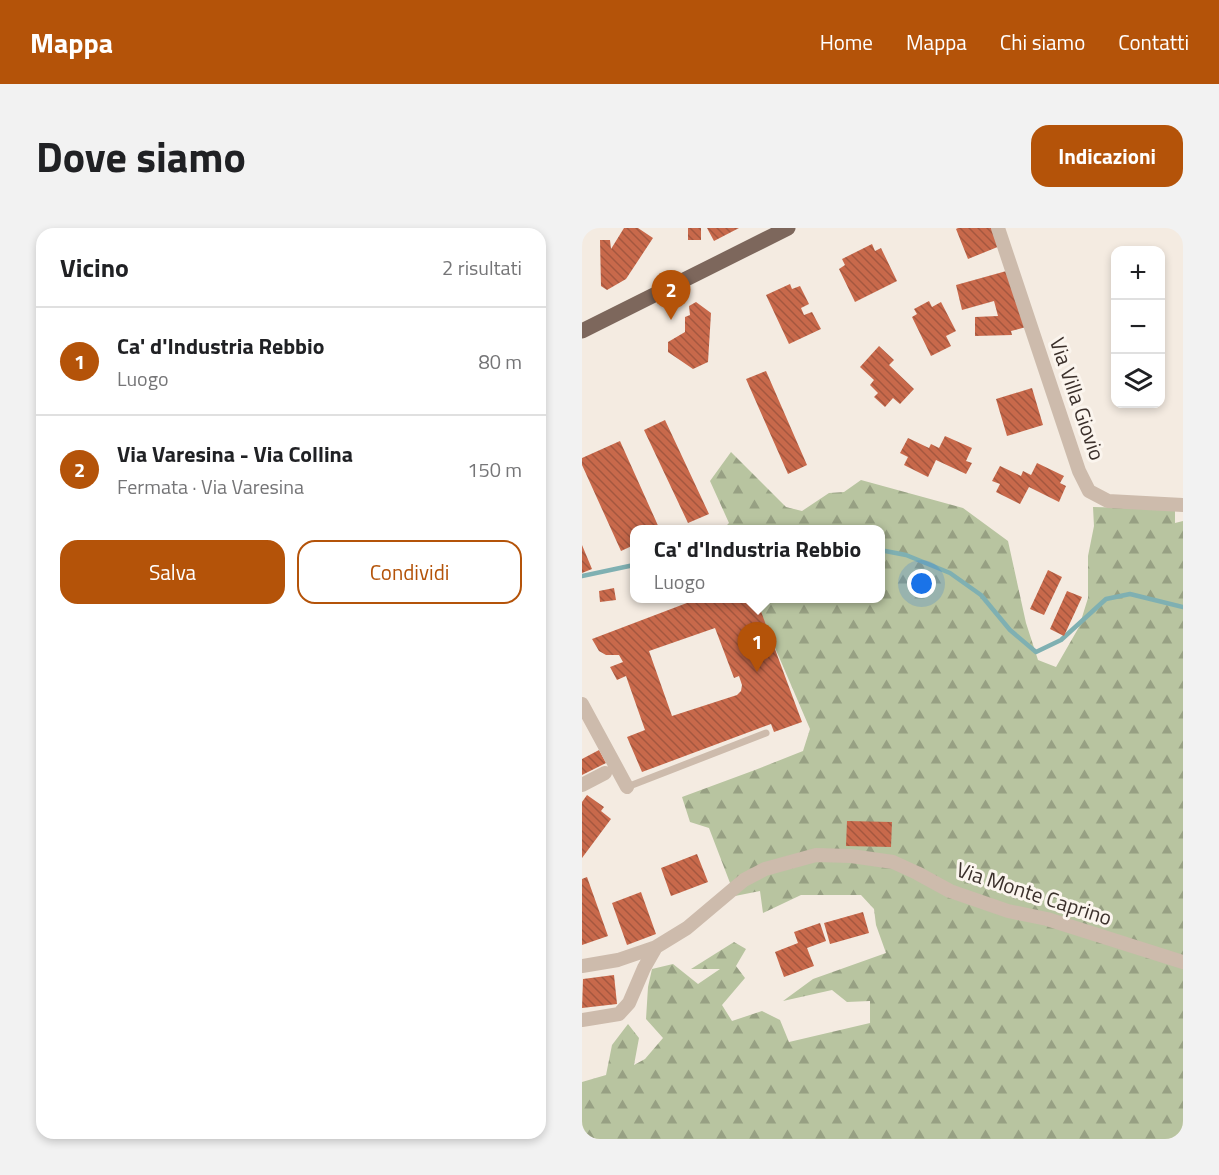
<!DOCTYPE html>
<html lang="it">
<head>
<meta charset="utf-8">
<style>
	body { margin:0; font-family:"Titillium Web",sans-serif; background:#f2f2f2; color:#202124 }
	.controls { position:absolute; right:18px; top:18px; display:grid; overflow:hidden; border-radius:12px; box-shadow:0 3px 9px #0003 }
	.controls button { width:54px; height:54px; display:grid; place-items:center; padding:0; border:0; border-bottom:2px solid #e0e0e0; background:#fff; color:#202124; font:30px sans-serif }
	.you { position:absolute; left:340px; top:356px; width:21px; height:21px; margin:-15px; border:4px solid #fff; border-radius:50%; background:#1a73e8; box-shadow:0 0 0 9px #1a73e833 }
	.badge { display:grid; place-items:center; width:39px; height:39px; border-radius:50%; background:#b45309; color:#fff; font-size:20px; font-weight:700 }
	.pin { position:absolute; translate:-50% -50px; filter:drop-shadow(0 2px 3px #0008) }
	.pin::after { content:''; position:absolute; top:32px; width:21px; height:18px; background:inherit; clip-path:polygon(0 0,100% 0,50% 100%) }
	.popup { position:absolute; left:48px; top:297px; width:255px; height:78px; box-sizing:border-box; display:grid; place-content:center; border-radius:12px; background:#fff; filter:drop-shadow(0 2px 4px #0005); font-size:20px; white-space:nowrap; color:#757577 }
	.popup b { font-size:22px; color:#202124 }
	.popup::after { content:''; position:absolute; left:50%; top:100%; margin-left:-12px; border:12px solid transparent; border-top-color:#fff }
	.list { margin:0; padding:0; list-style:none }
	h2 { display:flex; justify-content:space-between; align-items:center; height:78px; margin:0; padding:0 24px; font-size:26px }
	h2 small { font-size:20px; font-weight:400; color:#757577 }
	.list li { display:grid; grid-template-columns:39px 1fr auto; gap:18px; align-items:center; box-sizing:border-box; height:108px; padding:0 24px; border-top:2px solid #e0e0e0 }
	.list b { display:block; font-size:22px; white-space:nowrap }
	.list p { margin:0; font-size:20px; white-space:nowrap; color:#757577 }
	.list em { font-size:20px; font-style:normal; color:#757577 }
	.actions { display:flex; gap:12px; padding:18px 24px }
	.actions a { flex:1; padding:14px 0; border:2px solid #b45309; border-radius:18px; text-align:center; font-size:21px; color:#b45309 }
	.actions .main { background:#b45309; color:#fff }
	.icon { flex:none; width:33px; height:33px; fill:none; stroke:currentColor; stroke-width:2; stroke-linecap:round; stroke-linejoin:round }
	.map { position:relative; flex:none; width:601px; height:911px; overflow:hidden; border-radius:18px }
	header { display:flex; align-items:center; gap:36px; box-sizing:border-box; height:84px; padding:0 30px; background:#b45309; color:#fff }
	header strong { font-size:28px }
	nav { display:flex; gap:33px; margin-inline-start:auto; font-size:21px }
	.intro { display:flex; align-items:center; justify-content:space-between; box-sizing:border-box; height:144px; padding:0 36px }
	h1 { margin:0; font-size:42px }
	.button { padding:15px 27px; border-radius:18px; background:#b45309; color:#fff; font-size:21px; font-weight:700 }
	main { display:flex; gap:36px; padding:0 36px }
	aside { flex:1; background:#fff; border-radius:18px; box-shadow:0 3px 9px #0003 }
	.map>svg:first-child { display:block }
	.forest { fill:url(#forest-firs) }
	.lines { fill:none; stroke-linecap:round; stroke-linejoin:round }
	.stream { stroke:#7fb0b2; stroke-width:4.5 }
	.building { fill:url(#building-back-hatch); fill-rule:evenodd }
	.service { stroke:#cdbbac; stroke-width:7 }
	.minor { stroke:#cdbbac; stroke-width:14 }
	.primary { stroke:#7d675c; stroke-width:15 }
	.labels { text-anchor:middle; stroke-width:6; stroke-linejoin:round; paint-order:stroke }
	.street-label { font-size:21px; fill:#3b302b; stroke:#fbf5ee }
</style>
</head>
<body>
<header>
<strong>Mappa</strong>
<nav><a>Home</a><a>Mappa</a><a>Chi siamo</a><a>Contatti</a></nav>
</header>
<div class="intro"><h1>Dove siamo</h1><a class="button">Indicazioni</a></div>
<main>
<aside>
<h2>Vicino<small>2 risultati</small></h2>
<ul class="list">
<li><span class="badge">1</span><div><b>Ca' d'Industria Rebbio</b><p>Luogo</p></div><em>80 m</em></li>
<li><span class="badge">2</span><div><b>Via Varesina - Via Collina</b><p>Fermata · Via Varesina</p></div><em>150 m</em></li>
</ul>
<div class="actions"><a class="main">Salva</a><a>Condividi</a></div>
</aside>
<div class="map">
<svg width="601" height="911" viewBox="0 0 601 911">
	<defs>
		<pattern id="forest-firs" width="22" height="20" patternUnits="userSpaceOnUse" patternTransform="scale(1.5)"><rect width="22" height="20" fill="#b8c4a0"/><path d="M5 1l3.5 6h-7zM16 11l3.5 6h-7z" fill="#97a083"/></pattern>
		<pattern id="building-back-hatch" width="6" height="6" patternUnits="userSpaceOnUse" patternTransform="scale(1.5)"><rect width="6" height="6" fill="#c8694b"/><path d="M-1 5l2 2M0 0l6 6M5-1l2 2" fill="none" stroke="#a4573f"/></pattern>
	</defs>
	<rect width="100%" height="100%" fill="#f4ebe1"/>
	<path class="forest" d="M149,224L204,279L220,283L247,265L262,264L279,252L381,280L426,313L444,395L456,432L474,439L497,399L506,370V328L512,298L511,279L593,281V295L601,293V911H0V854L24,847L30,817L46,796L57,810L52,837L63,831L81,810L64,791L66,759L70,741L91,736L116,756L138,741H109L152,714L164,721L154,738L163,750L140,777L150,793L180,783L198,792L207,814L288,795V773L265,774L250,762L201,773L231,751L304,725L294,697L292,681L279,667H219L181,685L178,663L153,668L127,600L108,594L100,569L173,542L221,523L228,501L172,371L298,370V302L141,301L147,295L128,253Z"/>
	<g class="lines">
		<path class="stream" d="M298,322L324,327L368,345L399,367L428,402L454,424L479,412L524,371L548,366L601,379
			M0,348L52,337"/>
	</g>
	<path class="building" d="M42,0H56L71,10L44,51L25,62L19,58L18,12H28L29,21Z
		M106,0H119V12H106Z
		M125,0H157L132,13Z
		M376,0H411L418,18L386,31L374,1Z
		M290,16L293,23L299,20L315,53L273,74L257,41L263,37L260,31Z
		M428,42L444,99L429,103L430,107L393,108V89L416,88L412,73L380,82L374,57Z
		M208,56L210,61L218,58L227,76L219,80L222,87L230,84L239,101L207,116L184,67Z
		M347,73L350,79L359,74L374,103L364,108L369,118L349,128L330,89L335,86L332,81Z
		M114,74L129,85L126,134L111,141L86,124V114L103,104V89L108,87L107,78Z
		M297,118L312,132L307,137L332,161L318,176L311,170L303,179L292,169L296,165L288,157L292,152L278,139Z
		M184,143L225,237L206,246L164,151Z
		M450,160L461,197L425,208L414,171Z
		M83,192L127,286L106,295L62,202Z
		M363,208L390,220L384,233L390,235L384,246L354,232L346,249L322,237L326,229L318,225L326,210L347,220L349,216L357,220Z
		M38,213L78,302H52V317L39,323L0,237V230Z
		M455,235L482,248L478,255L484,258L477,274L447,259L438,276L414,264L418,256L410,253L418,238L439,248L441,243L449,247Z
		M0,317L10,341L0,345Z
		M466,342L480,349L462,387L448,381Z
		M32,360L34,372L18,374L17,363Z
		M485,363L500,369L482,408L468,401Z
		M118,370H174L220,494L192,504L189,496L60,544L45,509L63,502L44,448L35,452L28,439L41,434L37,427H24L17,423L10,411ZM133,400L152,450L157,448L160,457L159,463L155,467L90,488L67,423Z
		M17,522L24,535L0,547V531Z
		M5,567L22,579L19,583L29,591L0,630V574Z
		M265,593L310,594L309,619L264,618Z
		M115,626L126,654L89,668L79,640Z
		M5,649L26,708L0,717V651Z
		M59,664L74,706L45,717L30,675Z
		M281,684L287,705L248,716L242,695Z
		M238,695L244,713L225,720L232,738L202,749L193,724L216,715L212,704Z
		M32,747L35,776L0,780L1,751Z"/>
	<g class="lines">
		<path class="service" d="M45,559L184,505"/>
		<path class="minor" d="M416,0L497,243L507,263L526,273L601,277
			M0,476L45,559
			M0,557L23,545
			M0,738L36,732L74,719L105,700L162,652L183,641L234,627L269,628L311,634L335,645L368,663L426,683L465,691L601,734
			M0,792L37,786L47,775L62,740L74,719"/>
		<path class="primary" d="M0,103L206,0"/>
	</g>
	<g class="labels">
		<g class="street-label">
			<text transform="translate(495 171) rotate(71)" y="7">Via Villa Giovio</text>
			<text transform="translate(452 666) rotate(18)" y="7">Via Monte Caprino</text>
		</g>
	</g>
</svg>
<div class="controls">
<button>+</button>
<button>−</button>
<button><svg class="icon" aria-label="layers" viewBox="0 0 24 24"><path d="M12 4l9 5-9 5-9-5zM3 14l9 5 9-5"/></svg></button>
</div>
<div class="you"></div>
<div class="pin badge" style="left:175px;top:444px">1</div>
<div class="popup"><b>Ca' d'Industria Rebbio</b>Luogo</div>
<div class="pin badge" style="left:89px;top:92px">2</div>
</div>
</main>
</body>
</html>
